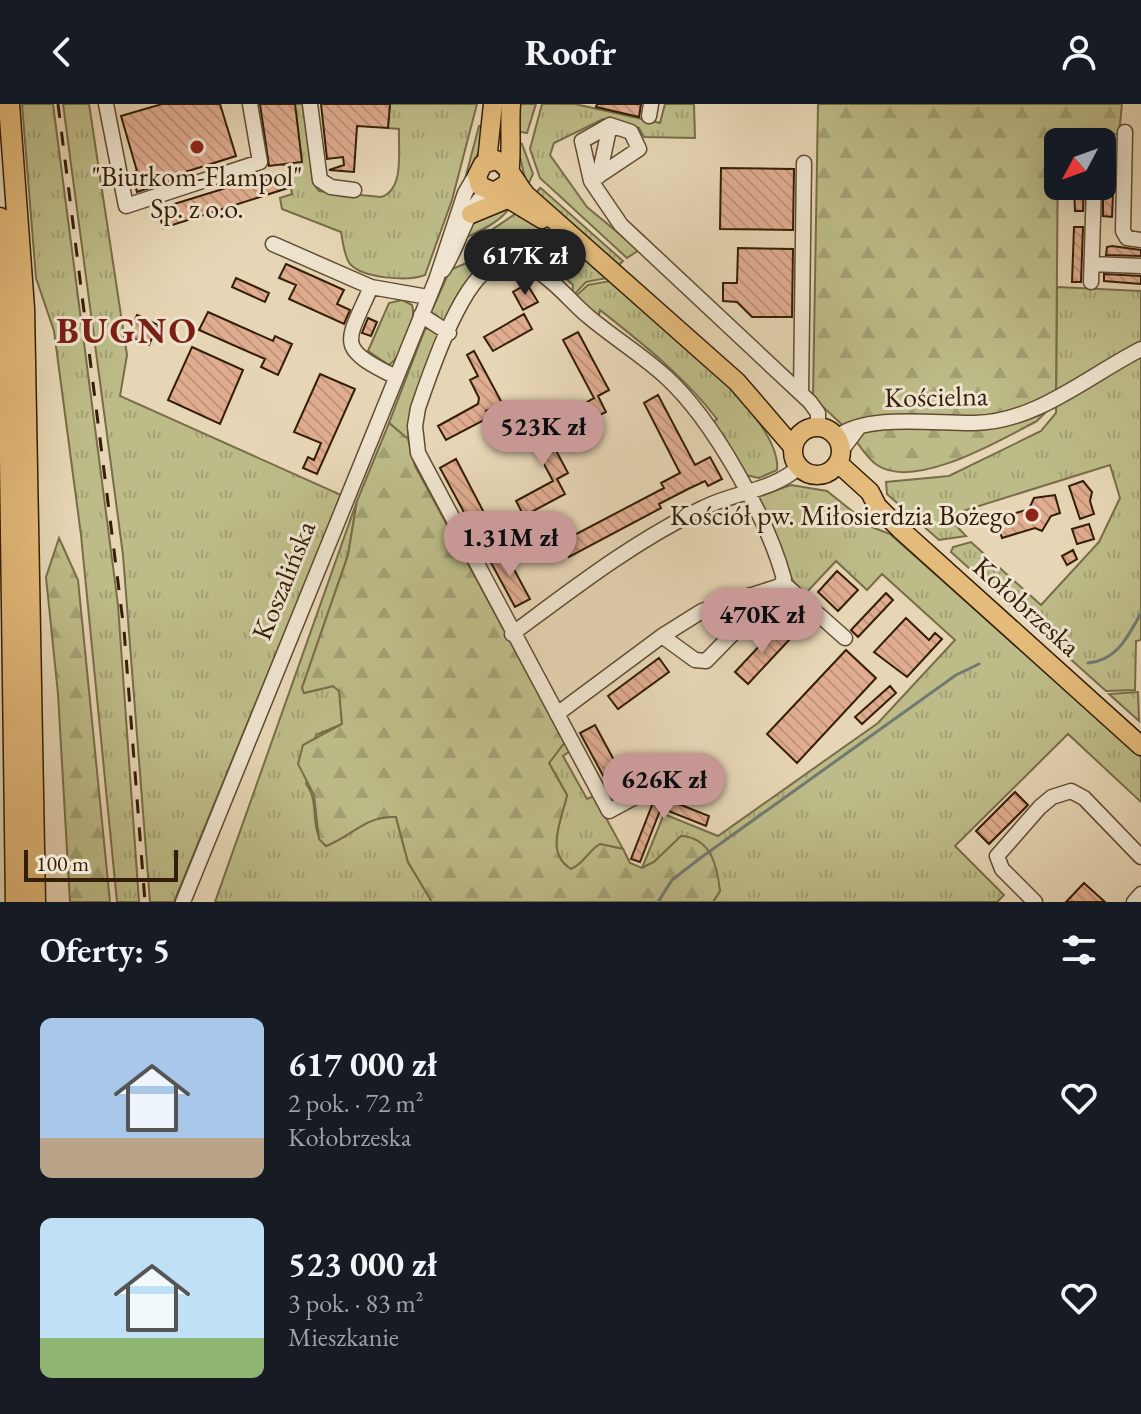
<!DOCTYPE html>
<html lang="pl">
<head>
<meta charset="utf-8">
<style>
  body { margin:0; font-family:"EB Garamond",serif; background:#20242c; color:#f1f3f6; height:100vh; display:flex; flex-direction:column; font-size:30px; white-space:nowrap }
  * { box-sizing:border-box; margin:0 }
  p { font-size:26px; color:#9ea1a6 }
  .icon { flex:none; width:44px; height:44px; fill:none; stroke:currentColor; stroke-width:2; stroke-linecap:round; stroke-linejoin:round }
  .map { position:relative; height:798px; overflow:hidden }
  .side { display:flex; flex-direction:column; background:#171b24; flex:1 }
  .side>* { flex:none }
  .needle { width:52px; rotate:229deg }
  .controls { position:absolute; left:1044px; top:24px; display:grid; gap:16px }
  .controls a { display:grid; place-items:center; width:72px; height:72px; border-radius:12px; background:#171b24; box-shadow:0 8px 32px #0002; font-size:40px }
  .scale { position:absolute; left:24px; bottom:20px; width:154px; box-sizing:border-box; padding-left:8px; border:4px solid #341e07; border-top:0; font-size:22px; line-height:28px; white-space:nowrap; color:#341e07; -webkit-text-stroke:6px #efe4cf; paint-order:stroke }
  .price { position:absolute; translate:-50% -68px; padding:0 18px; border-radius:28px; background:#c59692; color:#111; font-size:26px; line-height:52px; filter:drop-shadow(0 2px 4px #0008) }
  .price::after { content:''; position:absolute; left:50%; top:48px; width:24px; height:18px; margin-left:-12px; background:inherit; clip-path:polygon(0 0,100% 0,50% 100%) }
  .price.current { background:#222; color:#fff }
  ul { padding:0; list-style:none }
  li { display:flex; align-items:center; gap:24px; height:200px; padding:0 40px }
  li span { display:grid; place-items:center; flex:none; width:224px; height:160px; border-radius:12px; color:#555 }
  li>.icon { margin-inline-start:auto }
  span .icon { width:96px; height:96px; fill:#fffc; stroke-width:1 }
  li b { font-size:34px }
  h2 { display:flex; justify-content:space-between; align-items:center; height:96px; padding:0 40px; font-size:34px }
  header { display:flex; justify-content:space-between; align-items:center; height:104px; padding:0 40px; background:#171b24; font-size:36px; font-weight:700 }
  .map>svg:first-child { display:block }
  .grass { fill:url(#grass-tufts); stroke:#786d48; stroke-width:2 }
  .forest { fill:url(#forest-firs); stroke:#786d48; stroke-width:2 }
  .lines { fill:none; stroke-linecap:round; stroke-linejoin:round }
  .stream { stroke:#717a71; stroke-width:3 }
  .building { fill:url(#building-back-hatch); stroke:#341e07; stroke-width:2 }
  .minor-casing { stroke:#614c32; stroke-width:17 }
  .major-casing { stroke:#341e07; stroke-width:21 }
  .highway-casing { stroke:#341e07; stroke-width:23 }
  .minor { stroke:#efe4cf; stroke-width:14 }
  .major { stroke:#e4bb7a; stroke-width:18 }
  .highway { stroke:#e4bb7a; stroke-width:20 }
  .rail { stroke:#341e07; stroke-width:3; stroke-dasharray:14 14; stroke-linecap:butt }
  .poi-dot { fill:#8f2418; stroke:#efe4cf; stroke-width:3 }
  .labels { text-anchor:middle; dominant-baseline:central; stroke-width:6; stroke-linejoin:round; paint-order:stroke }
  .poi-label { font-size:28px; fill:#341e07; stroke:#efe4cf }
  .street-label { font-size:28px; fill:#341e07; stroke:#efe4cf }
  .district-label { font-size:36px; font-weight:bold; letter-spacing:2px; fill:#7a1f14; stroke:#efe4cf }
</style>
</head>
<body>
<header><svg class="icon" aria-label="back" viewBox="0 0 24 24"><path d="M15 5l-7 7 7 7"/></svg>Roofr<svg class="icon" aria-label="person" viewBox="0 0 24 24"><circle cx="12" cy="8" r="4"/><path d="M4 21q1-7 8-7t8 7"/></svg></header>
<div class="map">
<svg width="1141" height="798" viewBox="0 0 1141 798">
  <defs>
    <pattern id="grass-tufts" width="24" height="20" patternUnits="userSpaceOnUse" patternTransform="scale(2)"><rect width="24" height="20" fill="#bdbc88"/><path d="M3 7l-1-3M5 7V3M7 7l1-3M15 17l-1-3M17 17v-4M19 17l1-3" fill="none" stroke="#a3a174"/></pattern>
    <pattern id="forest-firs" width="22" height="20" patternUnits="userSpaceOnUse" patternTransform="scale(2)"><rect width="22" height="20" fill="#bdbc88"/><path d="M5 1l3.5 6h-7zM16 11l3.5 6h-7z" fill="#a3a174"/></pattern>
    <pattern id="building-back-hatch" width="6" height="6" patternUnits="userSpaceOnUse" patternTransform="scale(2)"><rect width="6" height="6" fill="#e0ad90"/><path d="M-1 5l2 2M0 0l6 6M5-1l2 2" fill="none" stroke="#c1947b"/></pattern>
  </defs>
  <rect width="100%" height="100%" fill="#e7d6b5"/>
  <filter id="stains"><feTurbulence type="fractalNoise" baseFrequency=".0025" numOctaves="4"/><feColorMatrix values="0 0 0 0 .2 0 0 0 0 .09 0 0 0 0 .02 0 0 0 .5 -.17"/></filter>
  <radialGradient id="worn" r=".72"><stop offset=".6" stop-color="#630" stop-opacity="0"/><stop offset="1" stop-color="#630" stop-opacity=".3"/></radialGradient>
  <path class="grass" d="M22,0H53L118,501L139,798H117L81,431L54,227L36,174Z
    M63,0H89L127,251L120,292L341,391L174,798H150L123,451Z
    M257,0H305L313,79L319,87L381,93C405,86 398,45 399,25L388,24L390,0H477L452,96L425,171C407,178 363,174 350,160C344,152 343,138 341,128L282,105L280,94L292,90L287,62L265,56Z
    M517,0H536L527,29L516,27Z
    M542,0H575L660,19L665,0H694L695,34L644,33L639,24L603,15L554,39L550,51L587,103L639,146L627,154L540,74L530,45Z
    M479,22H485C482,48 468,69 460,94Z
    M516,36L522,40L533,70L527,83Z
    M540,84L542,85L623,157L617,163L535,90Z
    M511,101C504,116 482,126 467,133C471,111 492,105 511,101Z
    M518,108L580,149L607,174L586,178L572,193L573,181L553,163L550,172L540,164H485L479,150L493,125Z
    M471,157L481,166L445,219L431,208L450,166Z
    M610,177C651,211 783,313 777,366L759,374L746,371L711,320L717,315C684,272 643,240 600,206L598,216L576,192L588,181Z
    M1057,183L1141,187V536L1136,537L1135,586L1106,587L951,448L953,443L971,438L1041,501L1099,438L1120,394L1110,361L947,412L966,432L939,436L887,390L886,378L949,372L1041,327L1056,309Z
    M402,196L412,201C417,217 402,252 389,261L368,247L389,199Z
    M432,224L439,228L409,319L408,335L389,319L425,225Z
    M791,381L827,387L872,423L890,430L1141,653V698L1068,630L955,742L1004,791L997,798H713L720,787C713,762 711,734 681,732L654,758L642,764L664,710L718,732L878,619L955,536L882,470L867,486L836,457L806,489C782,475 766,419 754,394Z
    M357,397L348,451L302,584L304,589L333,582L340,587L342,620L316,631L306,680C321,699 308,726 326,742C351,733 365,711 396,713L408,758L432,798H215Z
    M1138,588L1139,617L1109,590Z
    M565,638L570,647L563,652L587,695L594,692L623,745L600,740C588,747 584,760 571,765C544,749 562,715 567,691L549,659Z"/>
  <path class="forest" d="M818,0H1122L1119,30L1061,34L1058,38L1056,287L1049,305L1037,317C1002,335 915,387 877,361C866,354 858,338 849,328C838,316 825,305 813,294Z
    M389,319L408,335L415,362L565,638L549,659L567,691C562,715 544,749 571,765C584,760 588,747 600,740L623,745L630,759L642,764L654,758L681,732C711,734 717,761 720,787L713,798H432L408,758L396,713C366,711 351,733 326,742L319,735L314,691L298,660L303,641L342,620L339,587L333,582L304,589L302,584L348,451L357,397Z
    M59,434L78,476L110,798H70L58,590L46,473Z"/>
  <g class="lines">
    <path class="stream" d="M1088,559C1118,556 1128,532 1141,509
      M658,798L672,776L699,755L956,571L979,560"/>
  </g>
  <path class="building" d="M162,0H220L236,52L182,69L183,73L137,88L131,69L137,67L121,12Z
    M260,0H295L302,58L269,62Z
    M321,0H390L388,24L357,22L354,68L329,66L344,61L343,53L327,55Z
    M597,0H641L639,13L596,3Z
    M1103,46H1115L1112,113L1103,112Z
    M721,64L794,65L793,126L720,125Z
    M265,72L268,82L286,77L288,84L163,124L158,105Z
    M1074,82H1084L1083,107H1075Z
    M1074,123H1083L1081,178H1072Z
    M1112,142L1141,146V152L1106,151L1107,143Z
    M738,144L793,145L792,213H752L737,198L723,197V179H737Z
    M286,160L344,186L337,200L350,206L344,220L289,195L296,181L279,174Z
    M1104,170L1141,172V180L1104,177Z
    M236,174L269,189L265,198L232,183Z
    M527,180L538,198L523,206L513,188Z
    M208,208L273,237L275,232L292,240L278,271L261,263L265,255L199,226Z
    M524,210L532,225L493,247L484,233Z
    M137,211L158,221L149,241L128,232Z
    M368,214L377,218L371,232L362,229Z
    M578,228L609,286L598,292L606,308L584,319L576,304L594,294L563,236Z
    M192,243L243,266L220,320L168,296Z
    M474,247L502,299L486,307L490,313L446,336L438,322L478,300L479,294L470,276L478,272L467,251Z
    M320,270L355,285L317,370L303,364L308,353L314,356L321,339L294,328Z
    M658,291L695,361L710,353L722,375L708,382L705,377L688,385L659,400L661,404L569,453L561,438L664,384L661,379L680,369L644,299Z
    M536,309L568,369L557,375L565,390L524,412L516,397L553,377L521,317Z
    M456,355L494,428L479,436L440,364Z
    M1083,377L1092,388L1090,397L1094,410L1080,415L1069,382Z
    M1055,391L1060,409L1051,412L1042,427L1035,424L1002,434L996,415L1029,405L1034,394Z
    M1089,420L1094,435L1077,440L1072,425Z
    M1073,446L1077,455L1067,461L1062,452Z
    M504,447L530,495L515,503L489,455Z
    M837,467L858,486L838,507L818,488Z
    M886,489L893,496L858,533L851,526Z
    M777,498L792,514L781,526L765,511Z
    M906,514L929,536L935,529L942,535L907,573L874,548Z
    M777,523L790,535L748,580L735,568Z
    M846,546L876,574L797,659L767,630Z
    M659,554L669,568L618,605L608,592Z
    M890,582L896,589L862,620L855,613Z
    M595,621L627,680L612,688L580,629Z
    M1015,688L1028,701L989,740L976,727Z
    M656,691L709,712L706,722L661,704L640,758L631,755Z
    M1084,779L1105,798H1066Z"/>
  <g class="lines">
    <g class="minor-casing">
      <path id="minor" d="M106,0L126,102L260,58L250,0
        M310,0L320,76L331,83L354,86
        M649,12L651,0
        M1125,28L1123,127L1127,134L1141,136
        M1095,38L1096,33
        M599,72L610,21
        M591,77L582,37L610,21L631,28L639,45L591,77L621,121L810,298L818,309V323
        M273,140L371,183
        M1092,160L1141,162
        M443,166C460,141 465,105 488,87
        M1091,178L1094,82
        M421,211L449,229
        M396,273C335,243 346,240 371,183L428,193
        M801,289L804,59
        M837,333C867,309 936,320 975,319C1036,318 1088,272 1141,245
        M841,347L859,323
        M783,479L845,534
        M512,530C574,484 633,438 703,404C734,388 773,387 799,363
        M662,532L695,556L706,557L751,511V491
        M557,610L662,532L702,507L780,482L784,475C767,413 713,316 666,273C642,251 614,234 589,213C562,191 535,147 494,162C461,175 430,270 418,304L415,322L418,349L609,707L635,693
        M183,798L436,176L465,89L478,67
        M1035,798L1002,765L997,752L1040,703L1052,693L1071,687L1084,694L1141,753
        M1134,798L1141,790"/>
    </g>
    <g class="major-casing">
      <path id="major" d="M511,0C509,25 513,54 508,79L494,88L480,82L477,72L483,60L496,56C510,62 516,80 526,91L737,278L793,343
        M487,57L493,0
        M497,88L542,115
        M471,110L507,95
        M793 347a24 24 0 1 1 48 0a24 24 0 1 1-48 0Z
        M838,359L870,388L877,402L900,425L1141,642"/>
    </g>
    <g class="highway-casing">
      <path id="highway" d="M9,0L24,204L35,798
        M0,114L9,280L16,798"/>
    </g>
    <use href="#minor" class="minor"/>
    <use href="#major" class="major"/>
    <use href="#highway" class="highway"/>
    <path class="rail" d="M58,0L124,526L145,798"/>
  </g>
  <g class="poi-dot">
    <circle cx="197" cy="43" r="8"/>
    <circle cx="1032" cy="411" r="8"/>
  </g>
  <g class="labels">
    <g class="poi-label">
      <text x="197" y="72">"Biurkom-Flampol"<tspan x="197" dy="32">Sp. z o.o.</tspan></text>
      <text x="1016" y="411" text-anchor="end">Kościół pw. Miłosierdzia Bożego</text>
    </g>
    <g class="street-label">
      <text transform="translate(936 292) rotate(-1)">Kościelna</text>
      <text transform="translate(283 476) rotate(-68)">Koszalińska</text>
      <text transform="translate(1027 502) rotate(42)">Kołobrzeska</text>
    </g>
    <g class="district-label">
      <text x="127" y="226">BUGNO</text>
    </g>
  </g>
  <rect width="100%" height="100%" filter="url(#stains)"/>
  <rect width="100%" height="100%" fill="url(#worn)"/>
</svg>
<div class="controls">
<a><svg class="needle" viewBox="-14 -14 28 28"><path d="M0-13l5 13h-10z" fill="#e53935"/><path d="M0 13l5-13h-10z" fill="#9ea1a6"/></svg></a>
</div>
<div class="scale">100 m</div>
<b class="price current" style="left:525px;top:193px">617K zł</b>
<b class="price" style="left:543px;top:364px">523K zł</b>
<b class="price" style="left:510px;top:475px">1.31M zł</b>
<b class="price" style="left:762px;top:552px">470K zł</b>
<b class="price" style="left:664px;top:717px">626K zł</b>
</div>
<section class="side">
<h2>Oferty: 5<svg class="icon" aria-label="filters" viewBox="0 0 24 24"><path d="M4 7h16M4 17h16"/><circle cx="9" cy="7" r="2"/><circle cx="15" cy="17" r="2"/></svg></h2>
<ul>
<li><span style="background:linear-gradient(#a9c7e8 75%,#b9a48a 0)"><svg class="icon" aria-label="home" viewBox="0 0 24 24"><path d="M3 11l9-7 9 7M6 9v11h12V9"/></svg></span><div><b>617 000 zł</b><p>2 pok. · 72 m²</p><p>Kołobrzeska</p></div><svg class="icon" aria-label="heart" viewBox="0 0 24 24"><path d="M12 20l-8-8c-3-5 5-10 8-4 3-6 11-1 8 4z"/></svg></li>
<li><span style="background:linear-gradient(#bfe0f5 75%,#8fb573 0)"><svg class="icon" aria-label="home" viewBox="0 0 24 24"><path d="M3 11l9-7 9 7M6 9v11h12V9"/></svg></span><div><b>523 000 zł</b><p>3 pok. · 83 m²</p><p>Mieszkanie</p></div><svg class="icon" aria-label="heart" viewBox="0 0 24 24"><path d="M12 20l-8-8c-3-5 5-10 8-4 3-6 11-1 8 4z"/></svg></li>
</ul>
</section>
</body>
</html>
